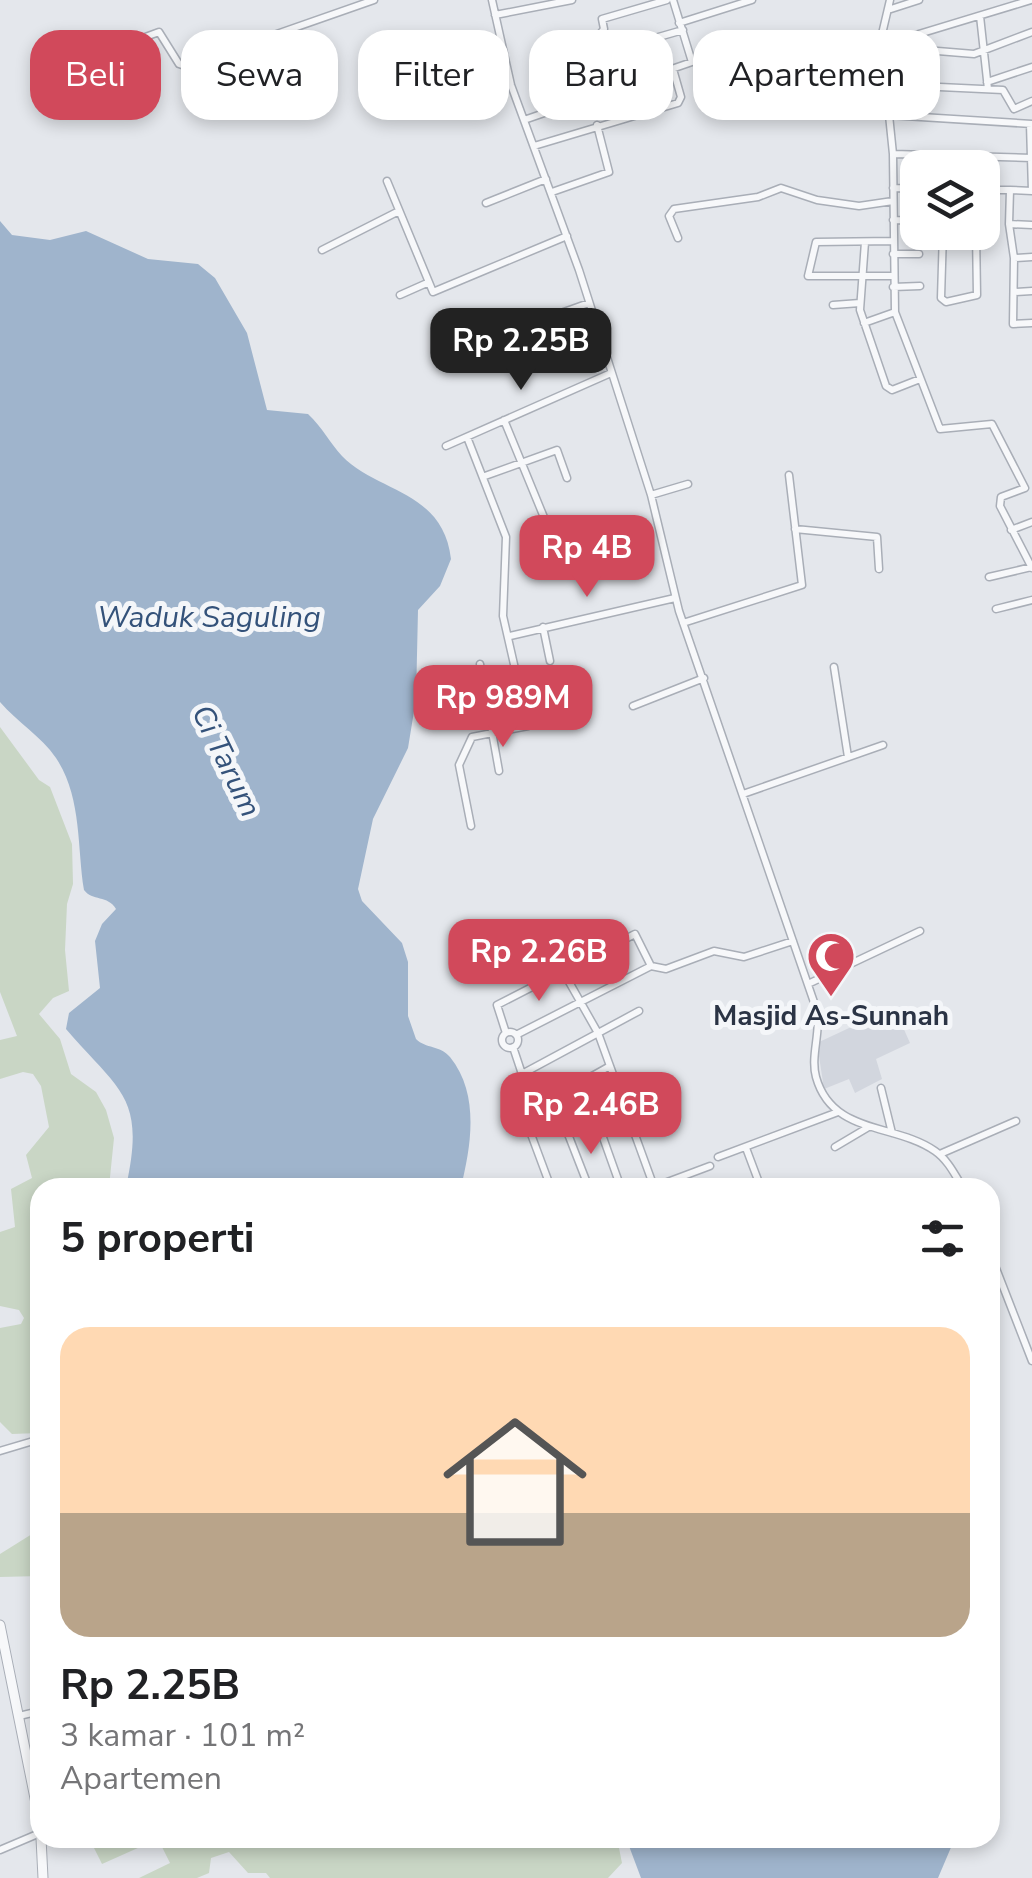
<!DOCTYPE html>
<html lang="id">
<head>
<meta charset="utf-8">
<style>
  body { margin:0; font-family:"Nunito Sans",sans-serif; background:#f2f2f2; color:#202124; height:100vh; display:flex; flex-direction:column; font-size:38px; white-space:nowrap }
  * { box-sizing:border-box; margin:0 }
  p { font-size:32px; color:#757577 }
  .icon { flex:none; width:55px; height:55px; fill:none; stroke:currentColor; stroke-width:2; stroke-linecap:round; stroke-linejoin:round }
  .map { position:relative; flex:1; overflow:hidden }
  .side { position:absolute; left:30px; top:1178px; width:970px; height:670px; display:flex; flex-direction:column; background:#fff; border-radius:30px; box-shadow:0 5px 15px #0003 }
  .side>* { flex:none }
  .hud { position:absolute; left:30px; top:30px; width:972px; height:90px; display:flex; gap:20px }
  .controls { position:absolute; left:900px; top:150px; display:grid; gap:20px }
  .controls a { display:grid; place-items:center; width:100px; height:100px; border-radius:20px; background:#fff; box-shadow:0 5px 15px #0003; font-size:50px }
  .price { position:absolute; translate:-50% -85px; padding:0 22px; border-radius:20px; background:#d1495b; color:#fff; font-size:32px; line-height:65px; filter:drop-shadow(0 2px 5px #0008) }
  .price::after { content:''; position:absolute; left:50%; top:60px; width:30px; height:22px; margin-left:-15px; background:inherit; clip-path:polygon(0 0,100% 0,50% 100%) }
  .price.current { background:#222; color:#fff }
  ul { padding:0; list-style:none }
  li { display:grid; align-content:center; gap:20px; height:530px; padding:0 30px }
  li+li { border-top:2px solid #e0e0e0 }
  li span { display:grid; place-items:center; height:310px; border-radius:30px; color:#555 }
  li>.icon { margin-inline-start:auto }
  span .icon { width:180px; height:180px; fill:#fffc; stroke-width:1 }
  li b { font-size:42px }
  h2 { display:flex; justify-content:space-between; align-items:center; height:120px; padding:0 30px; font-size:42px }
  .chip { padding:0 35px; border-radius:30px; background:#fff; box-shadow:0 5px 15px #0003; font-size:35px; line-height:90px }
  .chip.current { background:#d1495b; color:#fff }
  .map>svg:first-child { display:block }
  .built { fill:#d2d6de }
  .green { fill:#c9d6c5 }
  .water { fill:#9fb4cc }
  .lines { fill:none; stroke-linecap:round; stroke-linejoin:round }
  .minor-casing { stroke:#a9aeb7; stroke-width:9 }
  .tertiary-casing { stroke:#a9aeb7; stroke-width:11 }
  .minor { stroke:#f7f8fa; stroke-width:6 }
  .tertiary { stroke:#f7f8fa; stroke-width:9 }
  .labels { text-anchor:middle; dominant-baseline:central; stroke-width:10; stroke-linejoin:round; paint-order:stroke }
  .poi-label { font-size:28px; font-weight:bold; fill:#2b3445; stroke:#f4f6f9 }
  .water-label { font-size:30px; font-style:italic; fill:#34527a; stroke:#f4f6f9 }
</style>
</head>
<body>
<div class="map">
<svg width="1032" height="1878" viewBox="0 0 1032 1878">
  <rect width="100%" height="100%" fill="#e4e7ec"/>
  <path class="built" d="M894,1007L910,1043L876,1059L882,1079L855,1093L849,1079L824,1089L817,1043Z"/>
  <path class="green" d="M0,727L39,780L50,787L72,844L73,884L67,904L65,950L69,991L53,998L39,1014L60,1039L71,1074L96,1092L106,1110L114,1138L109,1187L40,1188V1437L39,1433L12,1434L0,1422V1328L21,1324L24,1318L19,1310L0,1306V1232L15,1227L11,1189L32,1178L26,1155L49,1127L41,1086L33,1074L23,1072L0,1079V1040L17,1036L0,992Z
    M40,1529V1576L0,1577V1554Z
    M104,1839L617,1838L622,1863L608,1878H270L266,1873H248L229,1852L211,1858L209,1873L197,1878H139L170,1863L158,1839L102,1864L91,1842Z"/>
  <path class="water" d="M0,221L12,235L50,240L86,231L148,259L198,264L215,278L247,333L267,410L308,414C322,427 330,443 342,456C378,493 443,490 451,559L440,586L418,610L416,699L408,748L373,819L358,889L362,901L402,943L408,962V1016L416,1039C426,1049 440,1045 450,1057C480,1094 471,1146 461,1187H126C146,1096 120,1092 66,1029L69,1013L100,988L95,941L102,924L116,909C108,895 92,901 84,890C77,847 82,797 56,758C41,736 17,722 0,702Z
    M626,1838H955L938,1878H641Z"/>
  <g class="lines">
    <g class="minor-casing">
      <path id="minor" d="M492,0L511,85L579,270L651,495L679,611L816,1008C822,1031 810,1055 816,1077C832,1135 895,1123 935,1151C948,1160 955,1175 963,1188
        M890,0L874,68L889,115L893,154L895,312L940,429L992,424L1025,488L1001,497L1000,506L1032,568
        M891,9L919,0
        M495,15L572,0
        M980,16L988,89
        M679,23L752,0
        M876,47L1031,0
        M889,47L974,54L1032,32
        M110,50L159,32L179,64L185,66L374,0
        M599,54L683,30
        M987,82L1032,67
        M450,84L472,75L485,89L511,85
        M876,84L1003,90L1014,109L1032,101
        M610,90L595,40L604,29L602,19L667,0
        M889,115L1032,124
        M524,120L692,62L673,0
        M534,146L678,103L681,97L673,69
        M893,154L1032,158
        M387,181L433,292L567,236
        M893,188L918,189
        M982,190H1010L1009,224L1032,225
        M1010,190L1032,191L1030,124
        M552,192L609,172L597,125
        M486,203L546,179
        M893,220L918,221
        M1009,224L1014,258L1013,324L1032,323
        M943,232L941,298L946,302L977,295L976,232
        M678,238L669,216L674,209L758,197L781,188L817,200L859,206L893,201
        M865,242L860,310L886,386L892,390L920,379
        M322,250L399,211
        M893,254H919
        M1014,258L1032,257
        M894,276H808L816,242L894,241
        M893,287L920,286
        M1015,292L1032,291
        M400,295L427,283
        M833,305L860,303
        M864,323L895,312
        M565,329L561,313L589,303
        M504,420L550,532
        M467,437L506,537L503,616L528,726L472,737L459,765L471,826
        M446,446L611,373
        M485,476L557,450L567,478
        M651,495L688,484
        M795,529L877,537L879,569
        M1011,530L1032,522
        M989,577L1032,567
        M996,609L1032,600
        M683,623L802,585L789,475
        M543,627L550,661
        M510,636L675,598
        M480,664L499,771
        M834,667L848,757
        M633,706L704,678
        M743,794L883,745
        M551,950L598,1033L654,1187
        M808,984L920,931
        M502 1040a8 8 0 1 1 16 0a8 8 0 1 1-16 0Z
        M506,1033L497,1005L635,934L651,966
        M516,1035L651,966L666,969L714,951L744,957L793,941
        M513,1047L522,1074L525,1118L551,1188
        M522,1074L639,1011
        M881,1088L892,1133
        M554,1098L589,1188
        M526,1113L610,1066
        M595,1115L621,1188
        M567,1130L623,1100
        M835,1147L867,1128
        M746,1148L761,1188
        M940,1154L1016,1121
        M718,1157L838,1112
        M654,1187L710,1166
        M572,1188L587,1182
        M945,1188L959,1181
        M990,1253L1032,1361
        M0,1451L40,1439
        M19,1716L40,1711
        M0,1850L40,1833"/>
    </g>
    <g class="tertiary-casing">
      <path id="tertiary" d="M0,1625L40,1823
        M41,1838L43,1878"/>
    </g>
    <use href="#minor" class="minor"/>
    <use href="#tertiary" class="tertiary"/>
  </g>
  <defs>
    <g id="mosque-pin" transform="scale(2.5)"><path d="M0 17L-7.5 6A9.5 9.5 0 1 1 7.5 6Z" fill="#d1495b" stroke="#f4f6f9"/><path d="M3.5-4.9A6 6 0 1 0 3.5 4.9A5 5 0 1 1 3.5-4.9Z" fill="#fff"/></g>
  </defs>
  <g fill-rule="evenodd">
    <use href="#mosque-pin" x="831" y="956"/>
  </g>
  <g class="labels">
    <g class="poi-label">
      <text x="831" y="1016">Masjid As-Sunnah</text>
    </g>
    <g class="water-label">
      <text x="209" y="617">Waduk Saguling</text>
      <text transform="translate(226 761) rotate(64)">Ci Tarum</text>
    </g>
  </g>
</svg>
<div class="controls">
<a><svg class="icon" aria-label="layers" viewBox="0 0 24 24"><path d="M12 4l9 5-9 5-9-5zM3 14l9 5 9-5"/></svg></a>
</div>
<b class="price current" style="left:521px;top:393px">Rp 2.25B</b>
<b class="price" style="left:587px;top:600px">Rp 4B</b>
<b class="price" style="left:503px;top:750px">Rp 989M</b>
<b class="price" style="left:539px;top:1004px">Rp 2.26B</b>
<b class="price" style="left:591px;top:1157px">Rp 2.46B</b>
<div class="hud">
<a class="chip current">Beli</a>
<a class="chip">Sewa</a>
<a class="chip">Filter</a>
<a class="chip">Baru</a>
<a class="chip">Apartemen</a>
</div>
<section class="side">
<h2>5 properti<svg class="icon" aria-label="filters" viewBox="0 0 24 24"><path d="M4 7h16M4 17h16"/><circle cx="9" cy="7" r="2"/><circle cx="15" cy="17" r="2"/></svg></h2>
<ul>
<li><span style="background:linear-gradient(#ffd9b3 60%,#b9a48a 0)"><svg class="icon" aria-label="home" viewBox="0 0 24 24"><path d="M3 11l9-7 9 7M6 9v11h12V9"/></svg></span><div><b>Rp 2.25B</b><p>3 kamar · 101 m²</p><p>Apartemen</p></div></li>
</ul>
</section>
</div>
</body>
</html>
